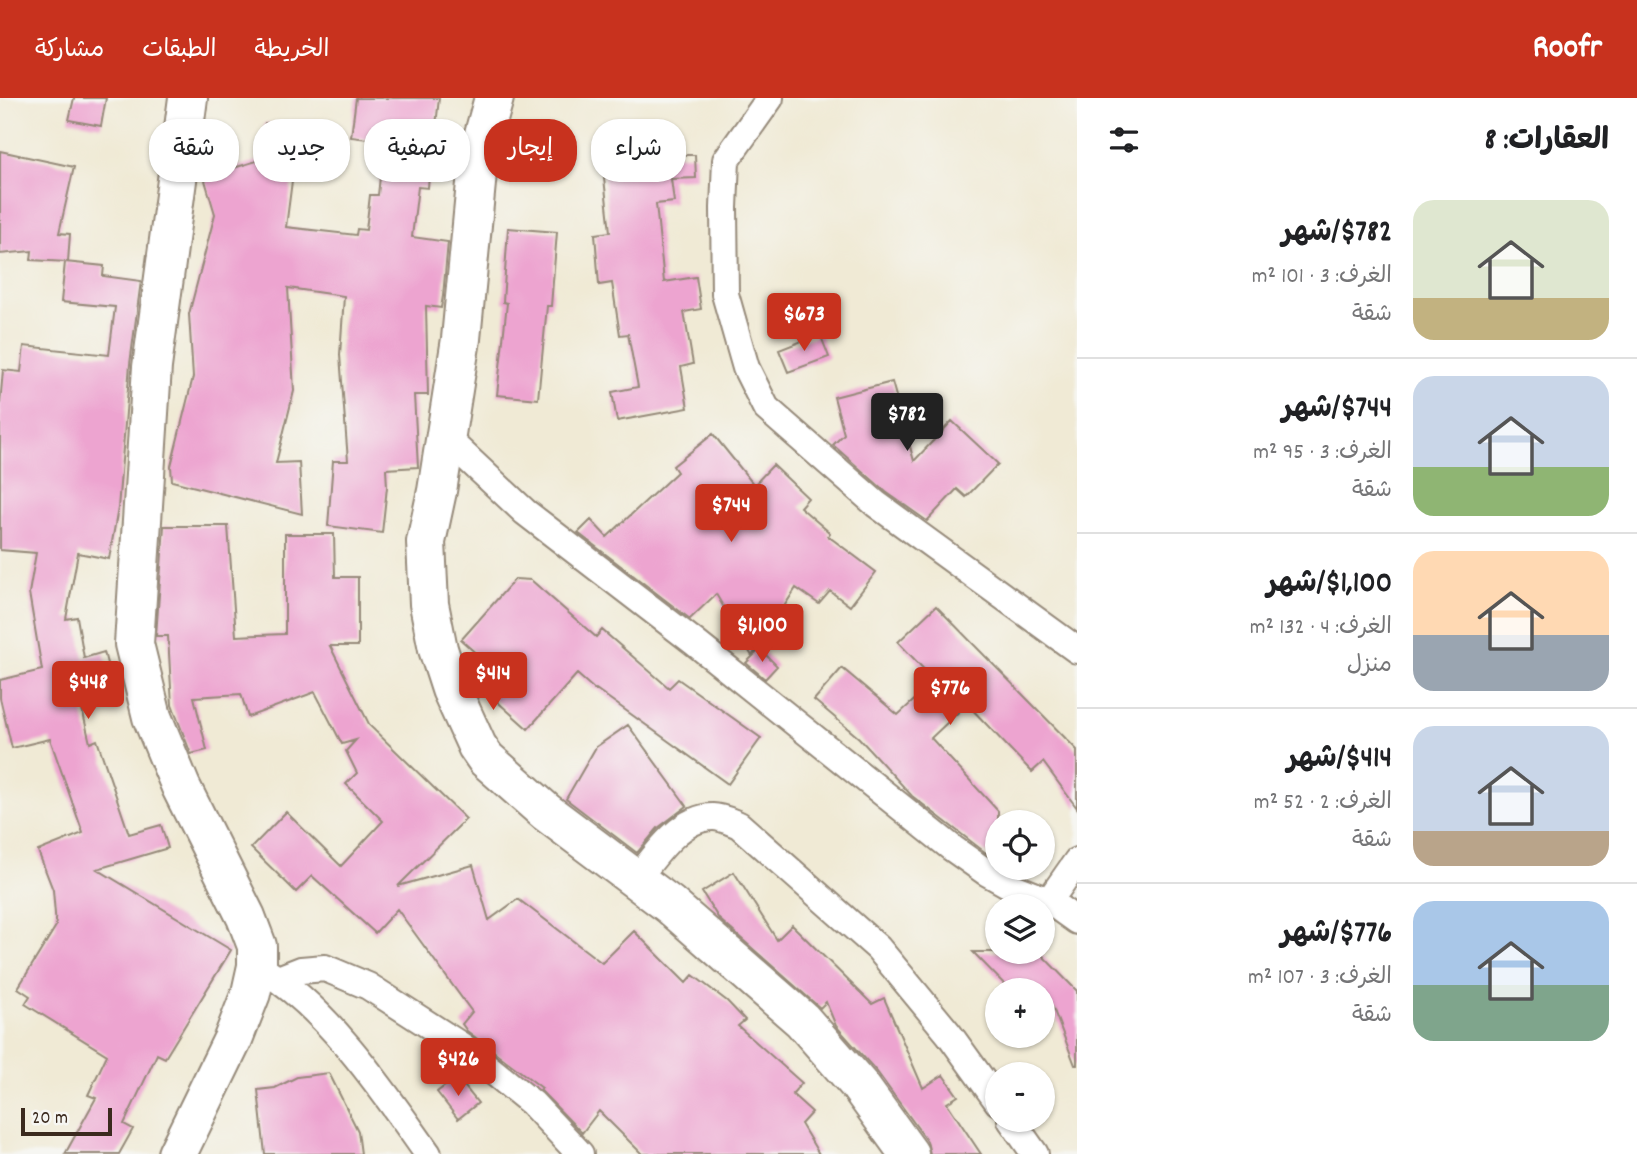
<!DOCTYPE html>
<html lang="ar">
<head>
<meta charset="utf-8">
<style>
  body { margin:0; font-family:Dekko,"Playpen Sans Arabic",sans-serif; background:#f6f6f6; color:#202124; direction:rtl; height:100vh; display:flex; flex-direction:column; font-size:26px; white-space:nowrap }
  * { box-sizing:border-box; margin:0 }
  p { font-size:23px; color:#757577 }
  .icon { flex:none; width:38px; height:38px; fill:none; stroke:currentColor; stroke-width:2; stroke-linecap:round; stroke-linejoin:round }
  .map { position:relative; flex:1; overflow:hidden; direction:ltr }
  .details { display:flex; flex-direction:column; background:#fff; width:560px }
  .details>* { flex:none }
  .top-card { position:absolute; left:21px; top:21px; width:665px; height:63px; direction:rtl; display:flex; gap:14px }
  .tools { position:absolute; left:985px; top:712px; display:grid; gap:14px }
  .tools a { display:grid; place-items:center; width:70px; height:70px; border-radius:50%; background:#fff; box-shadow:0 2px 5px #0004; font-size:35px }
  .scale { position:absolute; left:21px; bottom:18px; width:91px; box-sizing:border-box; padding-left:7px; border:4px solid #3b2a1e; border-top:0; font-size:19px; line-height:24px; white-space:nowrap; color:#3b2a1e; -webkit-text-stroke:5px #f6f6f2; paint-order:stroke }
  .price { position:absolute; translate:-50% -60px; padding:0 16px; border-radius:7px; background:#c8321e; color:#fff; font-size:23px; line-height:46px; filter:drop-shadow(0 2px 4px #0008) }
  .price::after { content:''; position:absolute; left:50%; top:42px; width:21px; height:16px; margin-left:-10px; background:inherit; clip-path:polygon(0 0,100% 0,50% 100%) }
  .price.selected { background:#222; color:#fff }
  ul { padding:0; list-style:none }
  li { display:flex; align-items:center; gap:21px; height:175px; padding:0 28px }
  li+li { border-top:2px solid #e0e0e0 }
  li span { display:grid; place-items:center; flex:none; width:196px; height:140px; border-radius:21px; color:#555 }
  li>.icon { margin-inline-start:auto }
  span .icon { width:84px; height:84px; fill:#fffc; stroke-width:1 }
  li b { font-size:30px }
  h2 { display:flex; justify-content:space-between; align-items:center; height:84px; padding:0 28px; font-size:30px }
  .chip { padding:0 24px; border-radius:28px; background:#fff; box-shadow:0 2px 5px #0004; font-size:24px; line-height:63px }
  .chip.selected { background:#c8321e; color:#fff }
  header { display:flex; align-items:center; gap:42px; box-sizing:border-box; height:98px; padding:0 35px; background:#c8321e; color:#fff }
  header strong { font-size:33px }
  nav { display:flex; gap:38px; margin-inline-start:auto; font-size:24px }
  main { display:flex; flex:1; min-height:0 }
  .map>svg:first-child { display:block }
  .building { fill:#eda4d0 }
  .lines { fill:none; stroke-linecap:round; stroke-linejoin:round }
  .street-casing { stroke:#968a7a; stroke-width:30 }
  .secondary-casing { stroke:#968a7a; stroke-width:42 }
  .street { stroke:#fff; stroke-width:26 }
  .secondary { stroke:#fff; stroke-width:38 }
</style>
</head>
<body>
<header>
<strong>Roofr</strong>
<nav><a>الخريطة</a><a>الطبقات</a><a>مشاركة</a></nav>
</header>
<main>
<section class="details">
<h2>العقارات: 8<svg class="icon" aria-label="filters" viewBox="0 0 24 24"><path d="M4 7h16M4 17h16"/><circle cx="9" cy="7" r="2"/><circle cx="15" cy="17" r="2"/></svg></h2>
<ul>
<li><span style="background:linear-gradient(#dfe7d0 70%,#c2b280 0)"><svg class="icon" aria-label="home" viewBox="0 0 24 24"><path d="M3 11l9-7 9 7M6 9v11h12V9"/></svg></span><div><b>$782/شهر</b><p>الغرف: 3 · 101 m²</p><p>شقة</p></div></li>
<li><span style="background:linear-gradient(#c9d6e8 65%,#8fb573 0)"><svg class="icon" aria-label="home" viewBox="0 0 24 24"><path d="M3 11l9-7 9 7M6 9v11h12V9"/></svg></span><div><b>$744/شهر</b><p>الغرف: 3 · 95 m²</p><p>شقة</p></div></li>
<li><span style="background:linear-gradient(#ffd9b3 60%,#9aa5b1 0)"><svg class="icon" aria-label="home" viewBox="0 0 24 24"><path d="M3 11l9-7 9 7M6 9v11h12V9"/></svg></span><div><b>$1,100/شهر</b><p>الغرف: 4 · 132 m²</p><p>منزل</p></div></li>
<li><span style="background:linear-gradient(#c9d6e8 75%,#b9a48a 0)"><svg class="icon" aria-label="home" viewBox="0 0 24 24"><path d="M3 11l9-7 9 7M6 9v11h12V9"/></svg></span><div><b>$414/شهر</b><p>الغرف: 2 · 52 m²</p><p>شقة</p></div></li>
<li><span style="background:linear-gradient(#a9c7e8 60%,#7fa58c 0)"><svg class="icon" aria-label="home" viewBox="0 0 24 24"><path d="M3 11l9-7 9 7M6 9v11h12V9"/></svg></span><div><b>$776/شهر</b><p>الغرف: 3 · 107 m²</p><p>شقة</p></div></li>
</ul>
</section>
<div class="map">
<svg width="1077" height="1056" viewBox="0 0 1077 1056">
  <rect width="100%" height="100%" fill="#f6f6f2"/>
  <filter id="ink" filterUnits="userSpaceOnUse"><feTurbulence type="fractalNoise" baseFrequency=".0143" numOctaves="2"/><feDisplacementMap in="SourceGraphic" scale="14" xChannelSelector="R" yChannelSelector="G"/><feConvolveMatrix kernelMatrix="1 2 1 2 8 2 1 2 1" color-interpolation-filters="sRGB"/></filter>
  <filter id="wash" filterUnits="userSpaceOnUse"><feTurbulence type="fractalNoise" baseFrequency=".00686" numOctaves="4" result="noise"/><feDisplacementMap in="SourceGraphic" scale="28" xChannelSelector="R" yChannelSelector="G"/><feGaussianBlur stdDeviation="1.57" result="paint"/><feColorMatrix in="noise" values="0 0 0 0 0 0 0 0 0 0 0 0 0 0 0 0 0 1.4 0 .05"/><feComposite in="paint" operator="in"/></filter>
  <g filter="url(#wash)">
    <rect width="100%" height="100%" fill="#f0ead5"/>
    <g id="blocks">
      <path class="building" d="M74,0H106L101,28L69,22Z
        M356,0H439L435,37L459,34L460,40L456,61L430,65L428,90L418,89L412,139L448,144L443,198L441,210L426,208L428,297H414L418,369L386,371L387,389L382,435L328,428L333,363H348L340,257L344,198L288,190L294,293L276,365L299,364L302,416L172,383L171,368L193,279L189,216L215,116L204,79L260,62L265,25L299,29L286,129L356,137L357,131L366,132L370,97H378L384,43L351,39Z
        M668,49L669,57H695L696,80L671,81L674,104L656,106L664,184L696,179L701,211L684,214L693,266L681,269L688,310L617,323L612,294L638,289L628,236L620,237L612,185L599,187L595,136L610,134L603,71L609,70L608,55Z
        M0,53L74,69L59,135L70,136L68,164L31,162L32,153L0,156Z
        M508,130L557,134L551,208H547L538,301L497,297L507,205L503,204Z
        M65,164L104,168L103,178L141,183L130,266L118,410L109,461L78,455L66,521L77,519L84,560L104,554L112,585L78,594L90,645L97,642L129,736L161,727L168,750L97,771L231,852L165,960L157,956L124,1026L133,1031L119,1056H65L96,1000L88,997L107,957L25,906L30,898L18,890L56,828L53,792L38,753L83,735L50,641L12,650L0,600V582L42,572L29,495L36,455L0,452V306L3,272L21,274L24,248L109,257L115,209L61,204Z
        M820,236L829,259L788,274L779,252Z
        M892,284L914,363L952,323L998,366L966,399L957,391L927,423L886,394L833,347L844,336L834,299Z
        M713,336L754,387L773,367L808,400L800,409L830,435L828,438L876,474L850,508L830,493L819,506L796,490L752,558L716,496L690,521L578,435L591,422L607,439L677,374L673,368Z
        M164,428H228L236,538L285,536V436H334L335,479H358V548H330L370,628L466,721L398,788L473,767L489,822L518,801L602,865L634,833L686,885L693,877L727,903L745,922L738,928L802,985L792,996L812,1014L801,1026L819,1056H642L599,1013L582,1035L540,992L542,990L467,933L462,926L472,914L397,811L375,835L312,778L296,794L251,750L286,714L341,768L383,723L346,686L357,675L346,653L356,642L342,646L315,594L248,619L241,596L194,599L207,652L191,656L172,607L168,538H156Z
        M515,481L531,482L596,539L602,532L669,590L678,581L761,640L728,686L596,591L595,592L577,576L528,631L483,591L498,575L461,542Z
        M936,508L1077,652V710L1043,664L1032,674L967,606L931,640L998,713V744L986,755L912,698L859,640L814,602L842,570L898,617L935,583L898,544Z
        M760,551L777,568L765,581L746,565Z
        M628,627L687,708L658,730L637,755L566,701L596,649Z
        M734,774L777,842L792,827L872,906L884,900L923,990L943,977L958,998L947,1005L981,1056H930L927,1043L877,974L836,928L826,904L820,910L719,821L702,794Z
        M973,854H1039L1077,893V967H1075L1053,910L1043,919V892H1010Z
        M329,975L358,1033L361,1056H265L258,992L275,990L297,979Z
        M457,979L478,1005L458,1021L437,994Z"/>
    </g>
  </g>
  <g filter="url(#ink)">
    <use href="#blocks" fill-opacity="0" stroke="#968a7a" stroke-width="2"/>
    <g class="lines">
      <g class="street-casing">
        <path id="street" d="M770,0L726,62L724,110L725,196L746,270L766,310L876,406L1077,552
          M446,340L525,414L694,544L952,750L986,774L1011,788L1049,803L1077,823
          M636,782C654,759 680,719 713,719C722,719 731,724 739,727L878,850L949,936L998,1004
          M1049,803L1077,763
          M265,873C329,912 385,995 428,1056
          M278,881L301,872L325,870L368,888L463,949L532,1005L580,1056
          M1011,1022L1035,1056"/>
      </g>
      <g class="secondary-casing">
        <path id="secondary" d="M494,0L479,54L461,241L437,393L426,444L429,506L438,551L451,591L477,648L486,661L546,714L670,807L802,922L859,987L909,1056
          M177,1056L233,941L251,895L257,868V848L246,819L181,689L152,619L134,546L152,269L188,0"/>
      </g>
      <use href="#street" class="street"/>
      <use href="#secondary" class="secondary"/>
    </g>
  </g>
</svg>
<div class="tools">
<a><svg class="icon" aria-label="locate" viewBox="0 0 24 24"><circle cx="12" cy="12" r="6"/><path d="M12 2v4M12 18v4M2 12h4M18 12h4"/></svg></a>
<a><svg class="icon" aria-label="layers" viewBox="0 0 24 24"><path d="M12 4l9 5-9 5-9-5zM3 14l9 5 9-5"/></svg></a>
<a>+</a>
<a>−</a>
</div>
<div class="scale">20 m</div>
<b class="price" style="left:804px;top:255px">$673</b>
<b class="price selected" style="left:907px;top:355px">$782</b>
<b class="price" style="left:731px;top:446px">$744</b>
<b class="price" style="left:762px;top:566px">$1,100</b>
<b class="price" style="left:493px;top:614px">$414</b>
<b class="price" style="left:88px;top:623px">$448</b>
<b class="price" style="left:950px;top:629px">$776</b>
<b class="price" style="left:458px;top:1000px">$426</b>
<div class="top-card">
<a class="chip">شراء</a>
<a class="chip selected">إيجار</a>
<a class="chip">تصفية</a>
<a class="chip">جديد</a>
<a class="chip">شقة</a>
</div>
</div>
</main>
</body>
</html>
